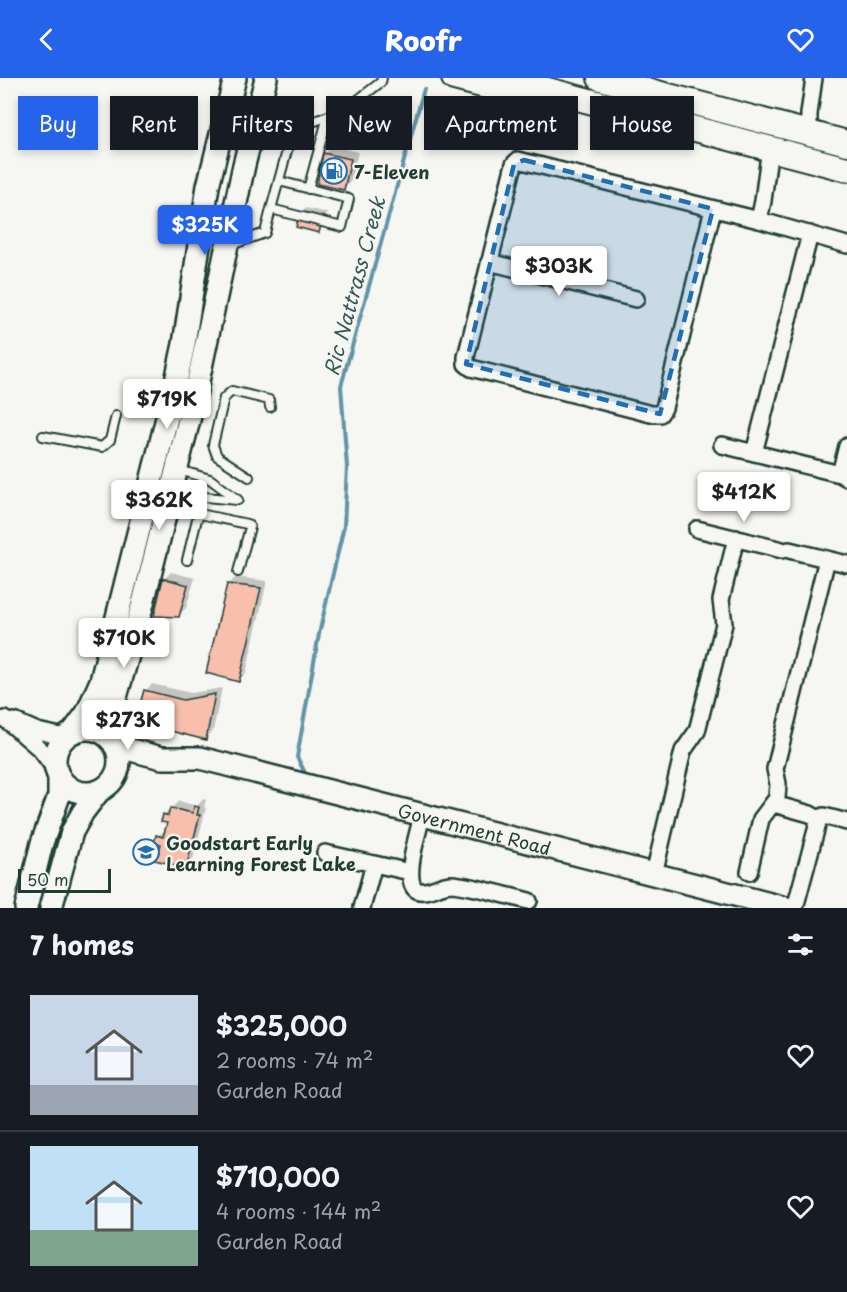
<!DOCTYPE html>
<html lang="en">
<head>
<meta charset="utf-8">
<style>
  body { margin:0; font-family:"Playpen Sans",sans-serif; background:#20242c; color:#f1f3f6; height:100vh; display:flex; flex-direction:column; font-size:22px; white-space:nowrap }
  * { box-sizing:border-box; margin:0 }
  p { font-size:20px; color:#9ea1a6 }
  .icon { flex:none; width:33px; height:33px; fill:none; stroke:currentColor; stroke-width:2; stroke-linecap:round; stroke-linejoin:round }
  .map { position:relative; height:830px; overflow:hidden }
  .sheet { display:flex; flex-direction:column; background:#171b24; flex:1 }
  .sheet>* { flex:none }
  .hud { position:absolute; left:18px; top:18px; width:812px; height:54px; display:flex; gap:12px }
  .scale { position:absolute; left:18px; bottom:15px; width:93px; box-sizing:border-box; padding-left:6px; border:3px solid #1f3d34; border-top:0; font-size:16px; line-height:21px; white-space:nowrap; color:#1f3d34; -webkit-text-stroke:4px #f6f6f2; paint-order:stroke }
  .price { position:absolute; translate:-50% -51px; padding:0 14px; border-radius:6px; background:#fff; color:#222; font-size:20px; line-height:39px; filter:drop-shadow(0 2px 3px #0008) }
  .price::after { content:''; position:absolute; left:50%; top:36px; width:18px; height:14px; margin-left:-9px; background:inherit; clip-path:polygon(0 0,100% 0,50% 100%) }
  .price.selected { background:#2563eb; color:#fff }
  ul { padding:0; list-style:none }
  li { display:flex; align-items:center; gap:18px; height:150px; padding:0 30px }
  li+li { border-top:2px solid #363941 }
  li span { display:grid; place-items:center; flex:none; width:168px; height:120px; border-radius:0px; color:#555 }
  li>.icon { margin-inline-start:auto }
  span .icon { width:72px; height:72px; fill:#fffc; stroke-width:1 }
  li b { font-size:26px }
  h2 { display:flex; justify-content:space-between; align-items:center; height:72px; padding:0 30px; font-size:26px }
  .chip { padding:0 21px; border-radius:0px; background:#171b24; box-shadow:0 3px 9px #0003; font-size:21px; line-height:54px }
  .chip.selected { background:#2563eb; color:#fff }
  header { display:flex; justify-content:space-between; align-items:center; height:78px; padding:0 30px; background:#2563eb; color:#fff; font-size:27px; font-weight:800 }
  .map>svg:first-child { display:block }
  .shadow { fill:#0003 }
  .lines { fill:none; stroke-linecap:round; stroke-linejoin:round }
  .stream { stroke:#6294a5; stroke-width:4 }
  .building { fill:#f7bfac; stroke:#1f3d34; stroke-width:1.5 }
  .lane-casing { stroke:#1f3d34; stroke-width:12 }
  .street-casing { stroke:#1f3d34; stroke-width:20 }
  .secondary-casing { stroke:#1f3d34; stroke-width:26 }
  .primary-casing { stroke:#1f3d34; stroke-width:28 }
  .lane { stroke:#f6f6f2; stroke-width:8 }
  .street { stroke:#f6f6f2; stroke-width:15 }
  .secondary { stroke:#f6f6f2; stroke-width:21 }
  .primary { stroke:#f6f6f2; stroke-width:24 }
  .marked { fill:#1f6fb2; fill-opacity:0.2; stroke:#1f6fb2; stroke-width:4.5; stroke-dasharray:12 8; stroke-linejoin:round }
  .labels { text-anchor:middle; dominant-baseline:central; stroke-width:4.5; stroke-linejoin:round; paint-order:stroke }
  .poi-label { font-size:18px; font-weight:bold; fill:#1f3d34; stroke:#f6f6f2; text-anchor:start }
  .street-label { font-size:18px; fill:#1f3d34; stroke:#f6f6f2 }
  .water-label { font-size:20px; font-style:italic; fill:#355a5a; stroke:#f6f6f2 }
</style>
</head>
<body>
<header><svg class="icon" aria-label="back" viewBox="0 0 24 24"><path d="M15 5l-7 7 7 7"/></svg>Roofr<svg class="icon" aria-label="heart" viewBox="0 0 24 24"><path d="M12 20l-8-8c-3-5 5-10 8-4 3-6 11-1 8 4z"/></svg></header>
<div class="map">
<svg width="847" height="830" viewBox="0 0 847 830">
  <rect width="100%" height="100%" fill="#f6f6f2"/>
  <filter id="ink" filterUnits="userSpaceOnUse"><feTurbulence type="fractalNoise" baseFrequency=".0167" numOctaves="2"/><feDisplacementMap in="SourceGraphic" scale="12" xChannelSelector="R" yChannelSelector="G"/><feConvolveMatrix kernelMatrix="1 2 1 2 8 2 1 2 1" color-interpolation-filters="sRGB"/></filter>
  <g filter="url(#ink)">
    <path class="shadow" d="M332,68L358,74L351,103L344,110L318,104L325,75Z
      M306,130L327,135L323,148L319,153L301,135Z
      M171,494L195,500L186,530L179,537L164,501Z
      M236,499L267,503L246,595L239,602L229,506Z
      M152,606L191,615L222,610L213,653L205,660L145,613Z
      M203,721L206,722L204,729L206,730L193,781L186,788L154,777L162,769L163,765L157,758L167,751L168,744L164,737L179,723L197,728Z"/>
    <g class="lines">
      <path class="stream" d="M306,697L297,679L319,556L344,448L347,389L341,308L424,11"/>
    </g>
    <path class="building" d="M323,75L351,81L344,112L317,106Z
      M300,134L323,139L319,155L296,149Z
      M163,500L188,507L179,539L154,538Z
      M227,506L261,510L239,604L206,595Z
      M144,612L183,622L215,616L206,662L135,644Z
      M194,728L199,729L197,737H200L186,790L151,781L153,776L158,777L161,766L154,765L156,757L163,759L167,745L161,744L163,736L168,738L170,730L193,735Z"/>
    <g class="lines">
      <g class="lane-casing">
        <path id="lane" d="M257,43L293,51
          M308,111L328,38
          M271,131L293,51L345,32L381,4L382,0
          M231,167L265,155L271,131L342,149L349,121L279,103
          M43,358L102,369L110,362L116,338
          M179,392L210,401L238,422
          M249,399L217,378L213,367L224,320L232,313L269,322L270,329
          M171,423L205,419L237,422
          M187,482L197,441L200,436L247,446L250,449L238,494"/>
      </g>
      <g class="street-casing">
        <path id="street" d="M809,54V36L814,0
          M713,131L664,330L660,336H651L471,290L466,286V279L514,86L518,82L759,142L847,167
          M759,142L763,123L770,69
          M489,184L636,221
          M722,367L840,396L847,400
          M754,375L810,156
          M840,396L847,368
          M697,451L782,472
          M789,472L847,486
          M5,641L40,671L55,691
          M14,643L37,653L65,659
          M774,726L810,736L819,741
          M422,738C419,752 400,808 419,813C429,815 441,806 451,806C472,807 507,818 529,823
          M325,775L410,794
          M749,794L761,741L777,720L778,706L775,691L827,481
          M654,796L683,673L697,653L724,546L721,522L736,460
          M362,830L374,786
          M795,830L819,741L824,738L847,744"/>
      </g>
      <g class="secondary-casing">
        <g id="secondary">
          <circle cx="87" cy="683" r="32"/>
          <path d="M73,654L87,635L101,603L175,308L184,266L208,108L235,0"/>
          <path d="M110,661L116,619L142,529L194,322L244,87L266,0"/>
          <path id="s1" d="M115,668L162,680H200L786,830"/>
          <path d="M26,830L42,765L59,718V699"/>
          <path d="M51,830L72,754L83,734L99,713"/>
        </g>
      </g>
      <g class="primary-casing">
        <path id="primary" d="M454,0L520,17
          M502,0L847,91
          M600,0L847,65"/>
      </g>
      <use href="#lane" class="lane"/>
      <use href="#street" class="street"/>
      <use href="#secondary" class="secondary"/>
      <use href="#primary" class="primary"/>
    </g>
  </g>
  <path class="marked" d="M524,82L713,131L660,336L466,286L514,86Z"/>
  <defs>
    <g id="fuel-ring" transform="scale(1.35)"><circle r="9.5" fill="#f6f6f2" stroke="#1f6fb2" stroke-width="1.5"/><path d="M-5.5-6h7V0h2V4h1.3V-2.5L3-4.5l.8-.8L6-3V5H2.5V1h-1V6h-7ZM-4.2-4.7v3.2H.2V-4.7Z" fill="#1f6fb2"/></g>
    <g id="school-ring" transform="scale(1.35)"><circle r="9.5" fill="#f6f6f2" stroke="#1f6fb2" stroke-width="1.5"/><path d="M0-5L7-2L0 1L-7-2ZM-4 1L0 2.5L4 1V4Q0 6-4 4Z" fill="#1f6fb2"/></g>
  </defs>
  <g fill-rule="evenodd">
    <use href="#fuel-ring" x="334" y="93"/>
    <use href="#school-ring" x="146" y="774"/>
  </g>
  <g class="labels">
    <g class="poi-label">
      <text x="354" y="93">7-Eleven</text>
      <text x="166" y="764">Goodstart Early<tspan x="166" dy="21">Learning Forest Lake</tspan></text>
    </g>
    <g class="street-label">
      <text stroke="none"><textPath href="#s1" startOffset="370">Government Road</textPath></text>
    </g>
    <g class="water-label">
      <text transform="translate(354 208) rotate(-75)">Ric Nattrass Creek</text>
    </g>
  </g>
</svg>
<div class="scale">50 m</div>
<b class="price selected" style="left:205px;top:178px">$325K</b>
<b class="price" style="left:559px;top:219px">$303K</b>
<b class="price" style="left:167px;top:352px">$719K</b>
<b class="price" style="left:744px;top:445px">$412K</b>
<b class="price" style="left:159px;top:453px">$362K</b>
<b class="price" style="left:124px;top:591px">$710K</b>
<b class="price" style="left:128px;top:673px">$273K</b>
<div class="hud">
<a class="chip selected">Buy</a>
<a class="chip">Rent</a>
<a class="chip">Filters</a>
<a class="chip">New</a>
<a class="chip">Apartment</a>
<a class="chip">House</a>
</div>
</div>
<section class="sheet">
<h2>7 homes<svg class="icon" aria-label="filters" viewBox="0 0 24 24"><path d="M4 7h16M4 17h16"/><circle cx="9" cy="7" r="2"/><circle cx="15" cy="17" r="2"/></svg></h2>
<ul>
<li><span style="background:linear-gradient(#c9d6e8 75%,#9aa5b1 0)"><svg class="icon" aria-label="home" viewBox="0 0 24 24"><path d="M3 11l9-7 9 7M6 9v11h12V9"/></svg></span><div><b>$325,000</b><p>2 rooms · 74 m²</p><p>Garden Road</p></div><svg class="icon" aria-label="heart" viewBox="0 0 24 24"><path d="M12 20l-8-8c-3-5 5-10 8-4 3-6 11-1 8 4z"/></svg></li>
<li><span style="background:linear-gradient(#bfe0f5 70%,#7fa58c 0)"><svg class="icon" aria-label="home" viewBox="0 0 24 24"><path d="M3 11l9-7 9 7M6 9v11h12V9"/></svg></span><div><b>$710,000</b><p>4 rooms · 144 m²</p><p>Garden Road</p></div><svg class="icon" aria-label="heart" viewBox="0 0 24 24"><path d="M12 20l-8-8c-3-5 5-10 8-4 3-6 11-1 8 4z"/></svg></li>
</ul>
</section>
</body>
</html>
